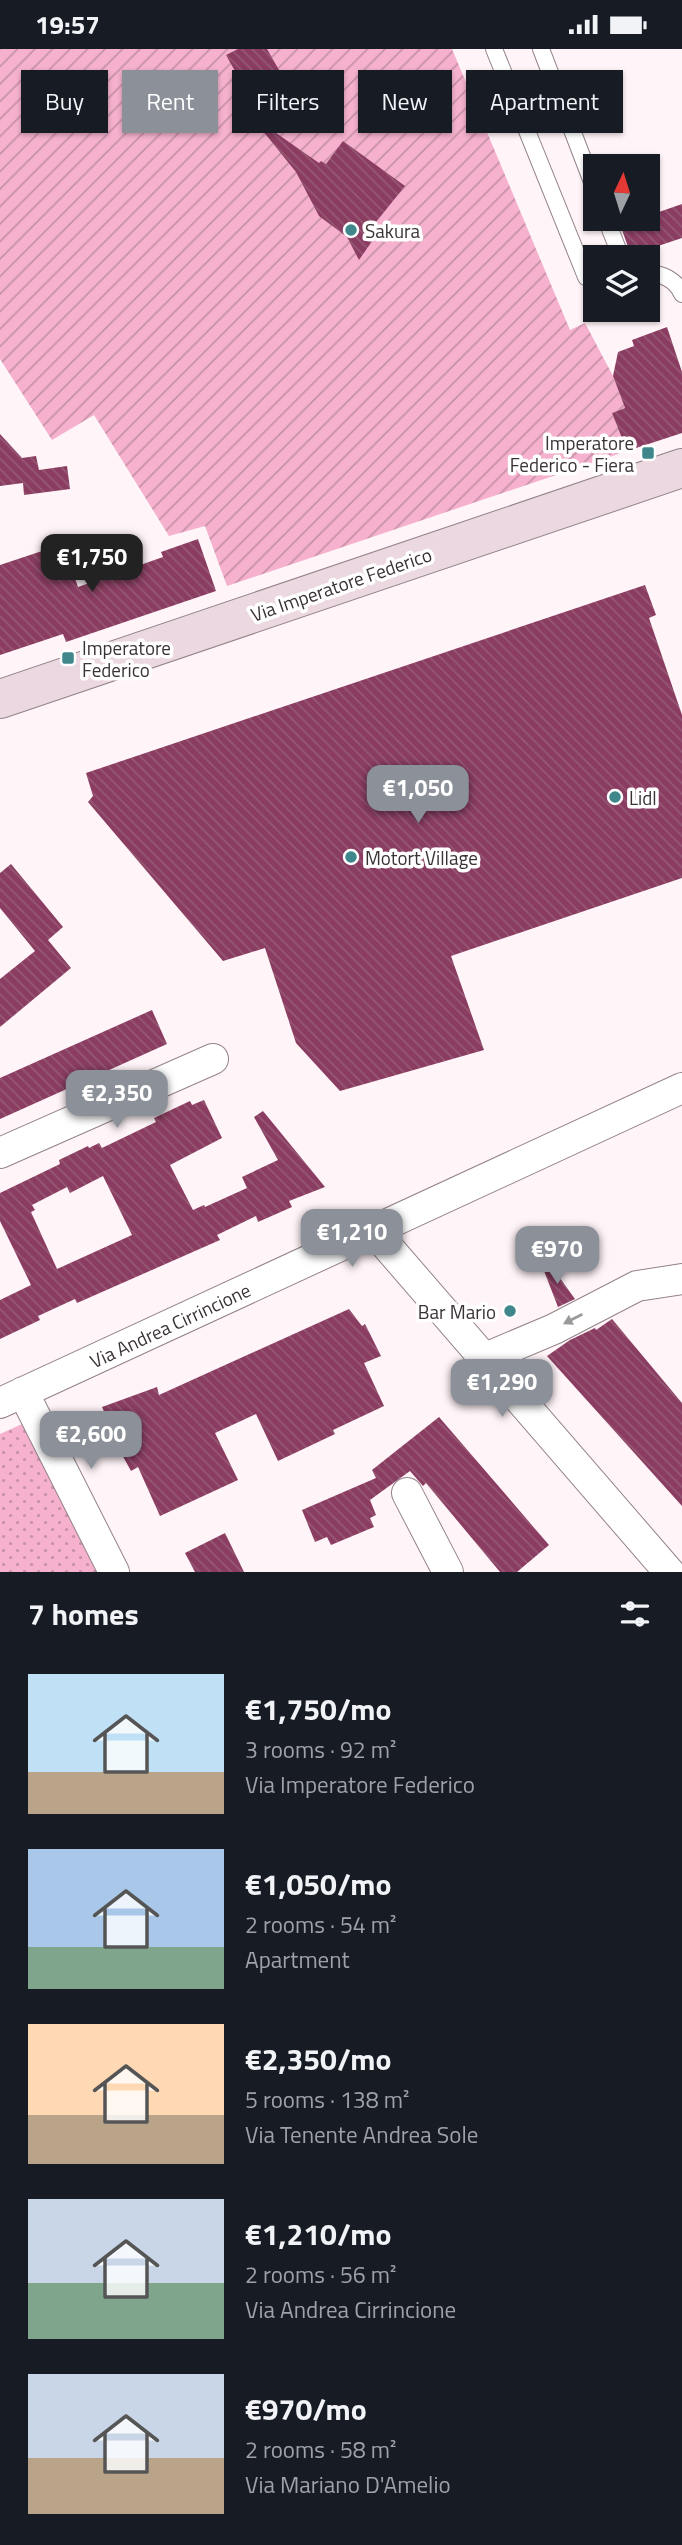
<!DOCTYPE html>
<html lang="en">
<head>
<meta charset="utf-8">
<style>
  body { margin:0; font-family:"Titillium Web",sans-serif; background:#242831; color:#f1f3f6; height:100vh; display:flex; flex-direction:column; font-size:26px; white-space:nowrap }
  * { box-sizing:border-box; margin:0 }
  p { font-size:23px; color:#9ea1a6 }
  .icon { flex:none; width:38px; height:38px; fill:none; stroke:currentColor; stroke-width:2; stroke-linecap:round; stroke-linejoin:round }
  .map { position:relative; height:1523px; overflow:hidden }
  .side { display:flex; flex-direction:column; background:#171b24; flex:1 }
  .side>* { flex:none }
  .top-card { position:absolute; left:21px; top:21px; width:640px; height:63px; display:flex; gap:14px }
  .needle { width:46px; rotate:4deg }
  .controls { position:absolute; left:583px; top:105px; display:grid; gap:14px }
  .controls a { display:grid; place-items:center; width:77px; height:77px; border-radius:0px; background:#171b24; box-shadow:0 2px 5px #0004; font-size:35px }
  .price { position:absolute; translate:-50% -60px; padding:0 16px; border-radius:14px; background:#8c9099; color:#fff; font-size:23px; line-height:46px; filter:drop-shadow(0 2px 4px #0008) }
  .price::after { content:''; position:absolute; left:50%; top:42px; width:21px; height:16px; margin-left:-10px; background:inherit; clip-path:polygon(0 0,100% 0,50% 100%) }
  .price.on { background:#222; color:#fff }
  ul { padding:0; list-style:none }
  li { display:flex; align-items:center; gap:21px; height:175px; padding:0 28px }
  li span { display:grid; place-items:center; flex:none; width:196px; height:140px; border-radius:0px; color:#555 }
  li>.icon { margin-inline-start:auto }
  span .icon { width:84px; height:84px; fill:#fffc; stroke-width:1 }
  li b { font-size:30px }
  h2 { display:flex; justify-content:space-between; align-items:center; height:84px; padding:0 28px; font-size:30px }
  .tag { padding:0 24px; border-radius:0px; background:#171b24; box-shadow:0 2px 5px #0004; font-size:24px; line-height:63px }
  .tag.on { background:#8c9099; color:#fff }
  .status { display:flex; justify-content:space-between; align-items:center; height:49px; padding:0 35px; background:#171b24; direction:ltr }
  .status svg { height:19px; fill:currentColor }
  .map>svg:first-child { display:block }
  .grass { fill:url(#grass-dots) }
  .garden { fill:url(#garden-furrows) }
  .building { fill:url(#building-back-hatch); fill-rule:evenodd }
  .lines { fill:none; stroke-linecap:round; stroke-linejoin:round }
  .lane-casing { stroke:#938389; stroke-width:18 }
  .street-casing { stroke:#938389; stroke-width:32 }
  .secondary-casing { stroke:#938389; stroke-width:40 }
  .lane { stroke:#fff; stroke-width:16 }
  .street { stroke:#fff; stroke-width:30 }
  .secondary { stroke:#ecd8e0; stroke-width:38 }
  .oneway { fill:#9c999a }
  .poi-dot { fill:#3f878a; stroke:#fff; stroke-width:2.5 }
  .labels { text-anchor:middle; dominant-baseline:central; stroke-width:7; stroke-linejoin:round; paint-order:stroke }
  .poi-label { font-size:19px; fill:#3a3335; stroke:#fff; text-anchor:start }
  .street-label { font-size:19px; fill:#3a3335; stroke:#fff }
</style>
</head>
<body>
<div class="status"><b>19:57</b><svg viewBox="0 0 49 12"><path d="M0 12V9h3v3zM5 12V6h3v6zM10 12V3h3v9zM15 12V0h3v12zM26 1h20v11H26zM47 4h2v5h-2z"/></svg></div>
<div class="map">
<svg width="682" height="1523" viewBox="0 0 682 1523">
  <defs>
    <pattern id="grass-dots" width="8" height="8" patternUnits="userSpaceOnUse" patternTransform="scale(1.75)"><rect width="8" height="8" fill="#f5b1cd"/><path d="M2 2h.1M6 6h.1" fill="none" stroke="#c791a7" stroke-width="1.8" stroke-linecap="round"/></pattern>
    <pattern id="garden-furrows" width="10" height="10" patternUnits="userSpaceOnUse" patternTransform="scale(1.75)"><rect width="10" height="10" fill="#f5b1cd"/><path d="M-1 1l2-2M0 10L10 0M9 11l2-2" fill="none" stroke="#c791a7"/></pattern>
    <pattern id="building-back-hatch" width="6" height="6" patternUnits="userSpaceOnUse" patternTransform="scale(1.75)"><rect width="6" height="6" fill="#8a3d61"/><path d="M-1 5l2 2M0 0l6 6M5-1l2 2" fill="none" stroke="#965874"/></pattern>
  </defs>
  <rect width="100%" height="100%" fill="#fff4f8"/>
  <path class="grass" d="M22,1375L97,1523H0V1385Z"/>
  <path class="garden" d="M0,0H452L570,281L585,274L613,327L625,359L612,364L627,402L227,537L205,477L169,487L94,366L52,391L0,310Z"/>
  <path class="building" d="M238,0H267L299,56L271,72H263L226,6Z
    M266,77L319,114L321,112L326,115L343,92L405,137L368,183L375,188L359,211L347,188L319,167L296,123L262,81Z
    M682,155V189L631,206L622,181L660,167L659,163Z
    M667,278L682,323V384L627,402L612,364L625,359L613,327L618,303L634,297L632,291Z
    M0,385L22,409L36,407L39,421L67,417L70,440L24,446L23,434L0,437Z
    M198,490L216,542L66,593L63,585L0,606V516L63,495L78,538L163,508L161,503Z
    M645,536L656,566L649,569L682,666V829L451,907L484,1001L340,1042L296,994L265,899L223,912L88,753L93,747L86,724Z
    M11,815L63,878L48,891L71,919L0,978V930L35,902L0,859V824Z
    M152,961L167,995L0,1070V1029Z
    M204,1051L222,1089L170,1116L193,1161L204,1156L205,1158L247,1139L242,1128L278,1111L254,1068L263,1062L325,1138L289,1152L292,1158L258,1173L256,1167L217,1186L220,1191L77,1254L75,1250L38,1267L40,1271L0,1290V1251L31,1236L0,1172V1144L60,1115L59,1111L88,1097L89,1099L99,1094L102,1099L156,1073L154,1069L190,1052L192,1056ZM103,1127L132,1186L57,1220L31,1163L35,1161L32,1156L67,1138L70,1144Z
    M547,1211L575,1250L558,1258L541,1214Z
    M349,1260L362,1277L365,1275L381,1307L364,1314L384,1357L333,1381L335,1385L278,1412L256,1365L215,1384L238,1431L160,1467L138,1418L131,1422L103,1371L107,1369L102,1358L157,1338L159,1346Z
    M612,1270L682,1354V1457L547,1307L570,1291L595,1279L596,1281Z
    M439,1368L549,1496L517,1523H500L426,1434L423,1437L410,1422L370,1451L376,1466L370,1469L374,1478L331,1496L327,1488L315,1493L302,1461L376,1429L372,1421Z
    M225,1484L244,1523H195L185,1504Z"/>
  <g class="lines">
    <g class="lane-casing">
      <path id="lane" d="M494,0L586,228L595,227
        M541,0L595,141
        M606,170L621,208
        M648,225C661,223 677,232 682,245"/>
    </g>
    <g class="street-casing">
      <path id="street" d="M0,1104L213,1010
        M374,1182L669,1523
        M483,1310L554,1280L637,1237L682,1230
        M23,1343L114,1523
        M0,1354L682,1039
        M407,1444L448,1523"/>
    </g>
    <g class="secondary-casing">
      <path id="secondary" d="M0,650L682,419"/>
    </g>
    <use href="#lane" class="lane"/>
    <use href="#street" class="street"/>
    <use href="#secondary" class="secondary"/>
  </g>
  <defs><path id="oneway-solid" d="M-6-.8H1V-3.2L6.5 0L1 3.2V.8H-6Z" transform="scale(1.75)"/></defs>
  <use class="oneway" href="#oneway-solid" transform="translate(573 1270) rotate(153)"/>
  <g class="poi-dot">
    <circle cx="351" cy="181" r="7"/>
    <rect x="641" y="397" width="14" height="14" rx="3.5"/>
    <rect x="61" y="602" width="14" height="14" rx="3.5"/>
    <circle cx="615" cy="748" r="7"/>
    <circle cx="351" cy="808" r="7"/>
    <circle cx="510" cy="1262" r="7"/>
  </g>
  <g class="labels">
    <g class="poi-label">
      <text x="365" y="181">Sakura</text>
      <text x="634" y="393" text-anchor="end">Imperatore<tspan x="634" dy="22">Federico - Fiera</tspan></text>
      <text x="82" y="598">Imperatore<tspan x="82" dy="22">Federico</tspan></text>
      <text x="629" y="748">Lidl</text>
      <text x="365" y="808">Motort Village</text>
      <text x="496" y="1262" text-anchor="end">Bar Mario</text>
    </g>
    <g class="street-label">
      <text transform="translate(341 535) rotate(-19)">Via Imperatore Federico</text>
      <text transform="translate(170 1276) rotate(-25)">Via Andrea Cirrincione</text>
    </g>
  </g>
</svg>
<div class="controls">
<a><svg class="needle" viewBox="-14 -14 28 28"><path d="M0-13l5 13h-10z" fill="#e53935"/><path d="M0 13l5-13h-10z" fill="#9ea1a6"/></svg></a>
<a><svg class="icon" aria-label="layers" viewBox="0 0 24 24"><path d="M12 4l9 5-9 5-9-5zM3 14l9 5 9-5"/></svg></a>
</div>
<b class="price on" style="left:92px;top:545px">€1,750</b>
<b class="price" style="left:418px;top:776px">€1,050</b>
<b class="price" style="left:117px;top:1081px">€2,350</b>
<b class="price" style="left:352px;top:1220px">€1,210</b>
<b class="price" style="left:557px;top:1237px">€970</b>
<b class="price" style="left:502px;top:1370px">€1,290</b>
<b class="price" style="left:91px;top:1422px">€2,600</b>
<div class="top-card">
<a class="tag">Buy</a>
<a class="tag on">Rent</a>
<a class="tag">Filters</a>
<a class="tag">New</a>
<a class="tag">Apartment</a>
</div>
</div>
<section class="side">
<h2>7 homes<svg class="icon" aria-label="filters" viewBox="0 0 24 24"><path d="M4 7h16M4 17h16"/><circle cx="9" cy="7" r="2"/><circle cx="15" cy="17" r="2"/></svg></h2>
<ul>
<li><span style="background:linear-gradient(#bfe0f5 70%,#b9a48a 0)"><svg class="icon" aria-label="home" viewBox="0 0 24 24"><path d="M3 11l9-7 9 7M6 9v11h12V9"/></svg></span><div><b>€1,750/mo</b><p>3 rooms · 92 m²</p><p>Via Imperatore Federico</p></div></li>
<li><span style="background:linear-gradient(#a9c7e8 70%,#7fa58c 0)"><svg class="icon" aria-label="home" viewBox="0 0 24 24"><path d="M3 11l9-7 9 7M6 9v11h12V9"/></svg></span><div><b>€1,050/mo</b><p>2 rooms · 54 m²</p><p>Apartment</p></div></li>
<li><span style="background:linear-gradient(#ffd9b3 65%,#b9a48a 0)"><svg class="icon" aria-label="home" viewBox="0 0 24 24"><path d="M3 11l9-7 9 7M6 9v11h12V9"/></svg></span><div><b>€2,350/mo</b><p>5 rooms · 138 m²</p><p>Via Tenente Andrea Sole</p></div></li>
<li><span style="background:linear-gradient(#c9d6e8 60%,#7fa58c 0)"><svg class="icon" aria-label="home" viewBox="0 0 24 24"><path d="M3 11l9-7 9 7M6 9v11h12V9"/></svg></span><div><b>€1,210/mo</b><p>2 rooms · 56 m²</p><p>Via Andrea Cirrincione</p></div></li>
<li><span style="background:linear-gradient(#c9d6e8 60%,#b9a48a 0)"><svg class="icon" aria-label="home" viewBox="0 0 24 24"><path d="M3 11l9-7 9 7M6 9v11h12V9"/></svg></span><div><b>€970/mo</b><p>2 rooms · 58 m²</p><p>Via Mariano D'Amelio</p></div></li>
</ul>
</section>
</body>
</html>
